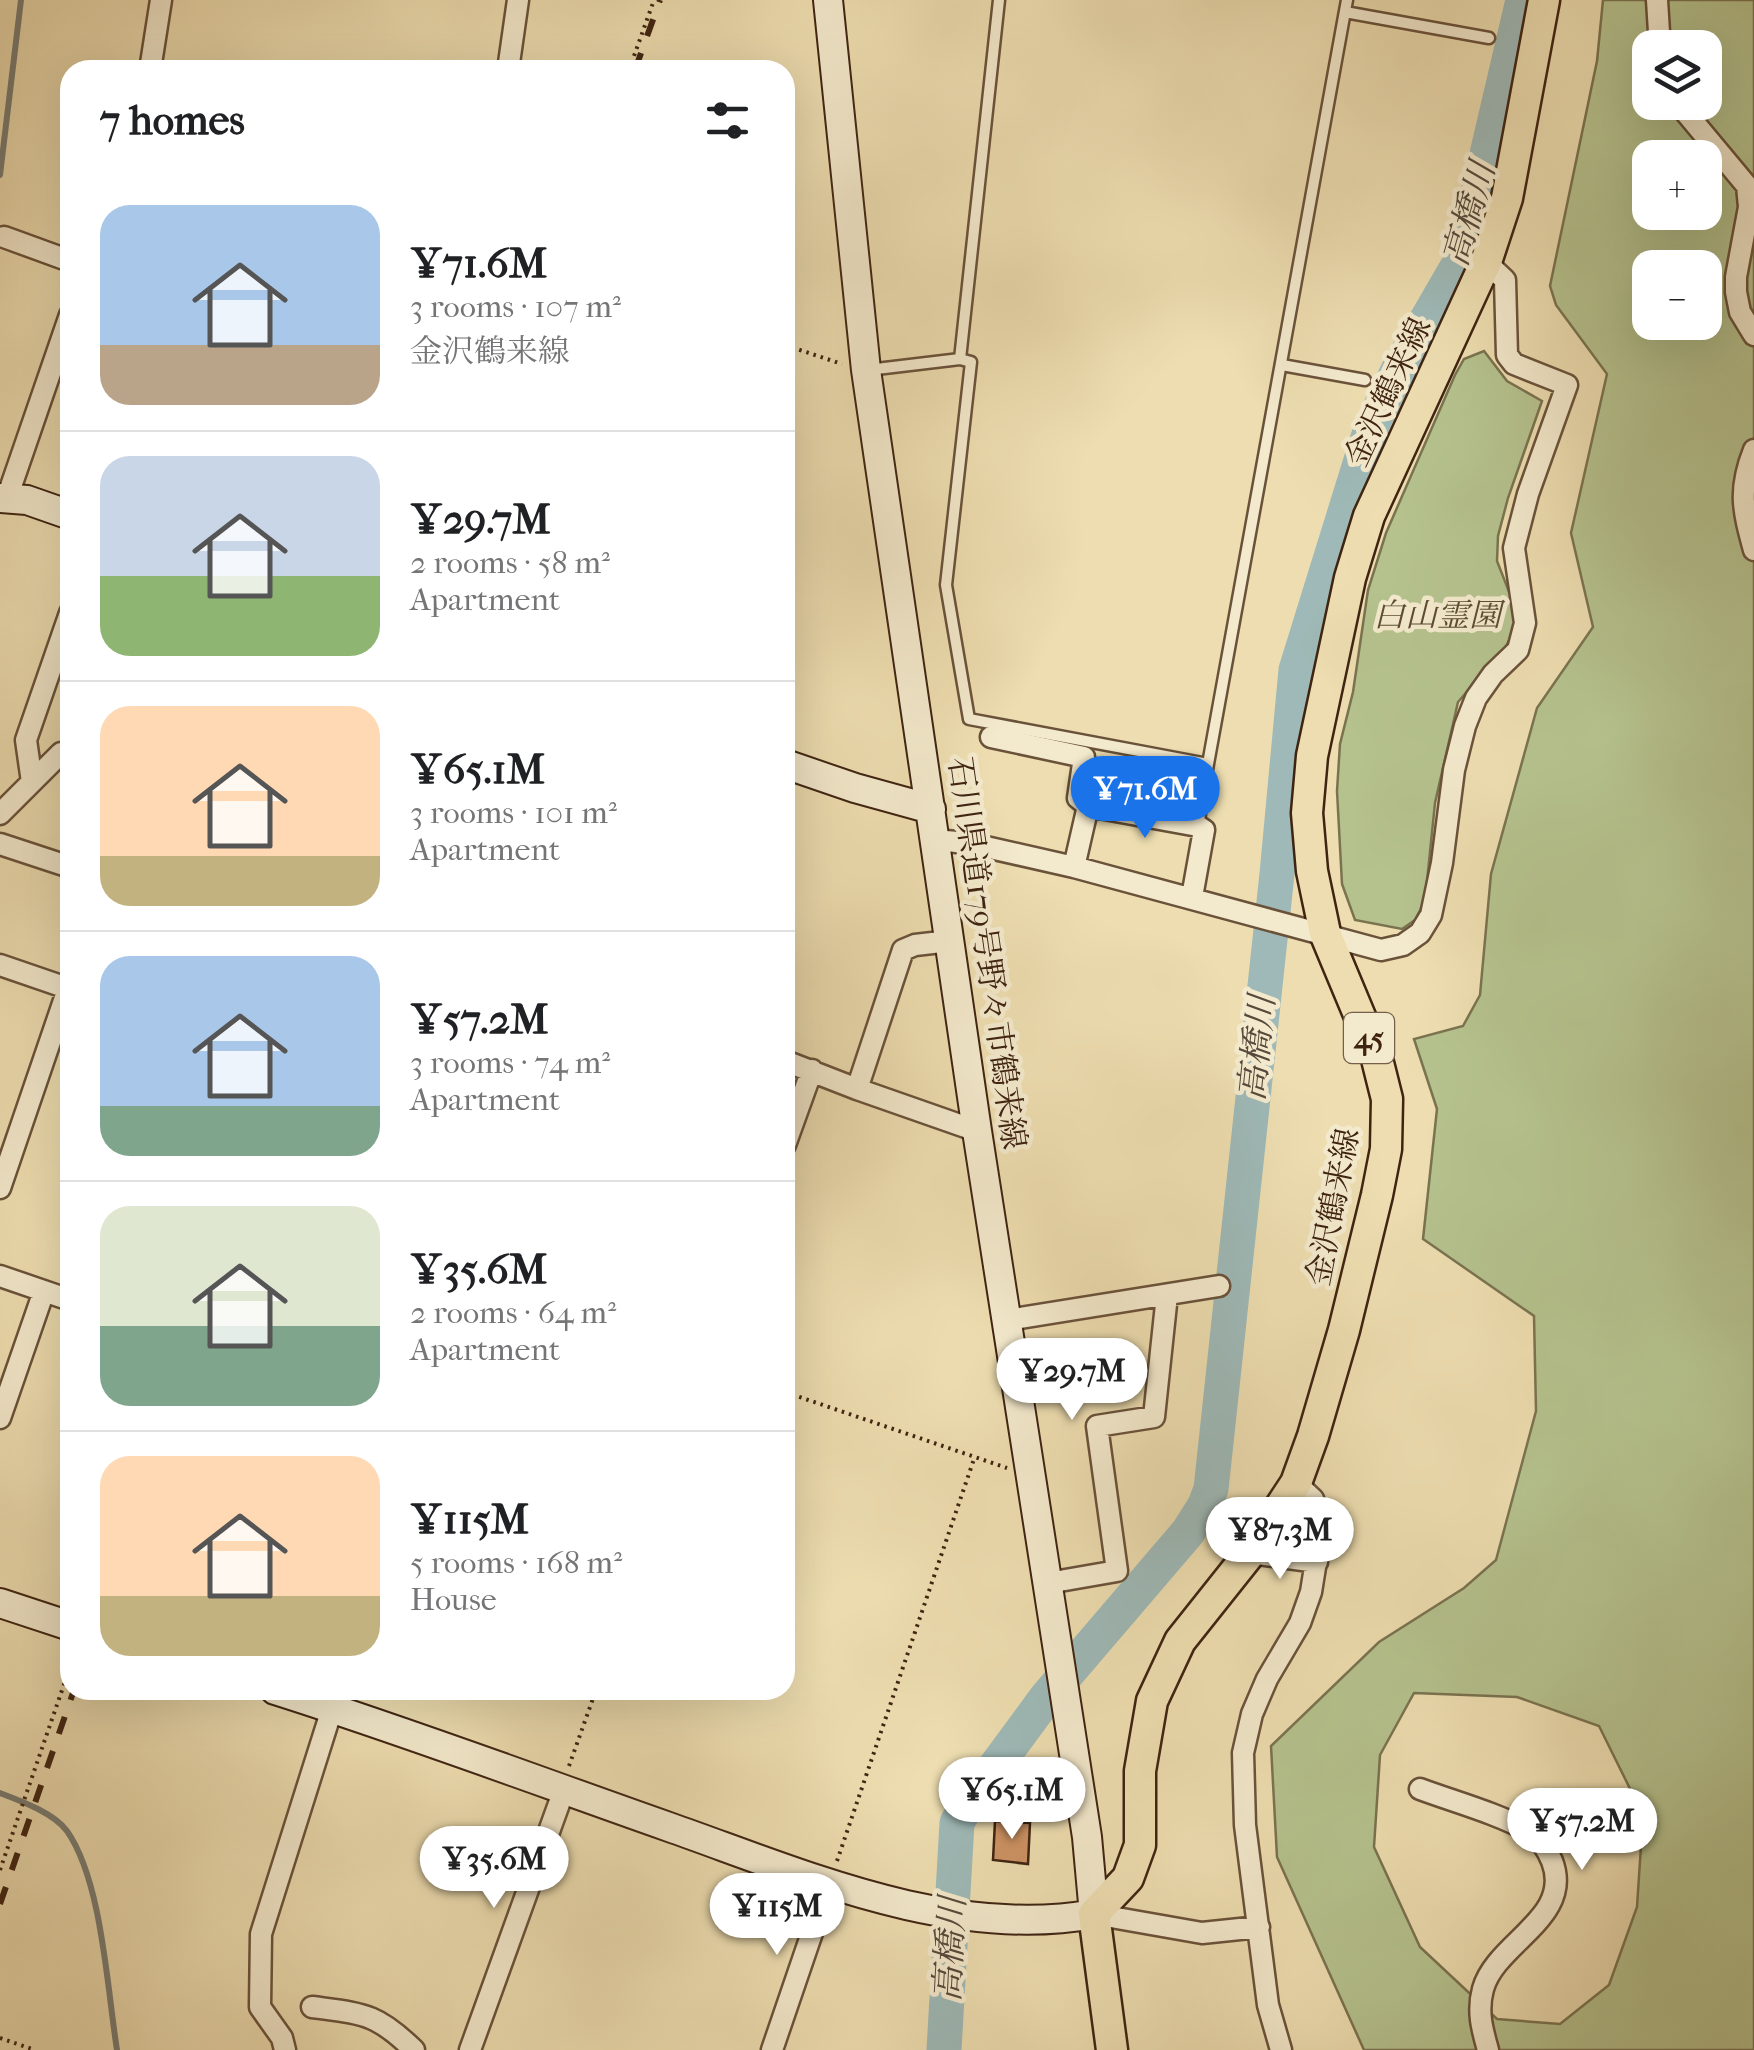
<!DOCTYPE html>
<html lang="en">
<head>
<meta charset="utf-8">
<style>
  body { margin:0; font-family:"IM FELL French Canon","Noto Serif JP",serif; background:#f6f6f6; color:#202124; height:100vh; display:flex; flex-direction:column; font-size:38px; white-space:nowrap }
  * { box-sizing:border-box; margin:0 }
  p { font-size:32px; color:#757577 }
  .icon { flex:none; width:55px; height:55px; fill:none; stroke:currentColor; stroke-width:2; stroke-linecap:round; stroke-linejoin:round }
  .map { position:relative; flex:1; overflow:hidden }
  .side { position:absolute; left:60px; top:60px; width:735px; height:1640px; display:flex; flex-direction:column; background:#fff; border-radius:30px; box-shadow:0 10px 40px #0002 }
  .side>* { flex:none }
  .controls { position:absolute; left:1632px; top:30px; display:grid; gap:20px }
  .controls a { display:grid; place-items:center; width:90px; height:90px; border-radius:20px; background:#fff; box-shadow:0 10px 40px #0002; font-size:50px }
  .price { position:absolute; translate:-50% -85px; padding:0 22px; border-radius:35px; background:#fff; color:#222; font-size:32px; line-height:65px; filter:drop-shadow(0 2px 5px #0008) }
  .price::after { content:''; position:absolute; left:50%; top:60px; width:30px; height:22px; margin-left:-15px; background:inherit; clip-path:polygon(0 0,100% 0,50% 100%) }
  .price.selected { background:#1a73e8; color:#fff }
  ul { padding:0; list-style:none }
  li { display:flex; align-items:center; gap:30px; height:250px; padding:0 40px }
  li+li { border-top:2px solid #e0e0e0 }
  li span { display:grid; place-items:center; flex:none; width:280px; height:200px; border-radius:30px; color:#555 }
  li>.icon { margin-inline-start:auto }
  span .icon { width:120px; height:120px; fill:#fffc; stroke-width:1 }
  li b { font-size:42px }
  h2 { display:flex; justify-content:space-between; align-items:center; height:120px; padding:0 40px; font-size:42px }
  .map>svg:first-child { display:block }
  .green { fill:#b5c28e; stroke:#7a7350; stroke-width:2.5; fill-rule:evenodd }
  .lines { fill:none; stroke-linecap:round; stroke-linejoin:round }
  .stream { stroke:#787d75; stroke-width:6 }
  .river { stroke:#9eb9b7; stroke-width:35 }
  .building { fill:#cd9263; stroke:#3f2412; stroke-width:2.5 }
  .lane-casing { stroke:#6a523a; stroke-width:15 }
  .street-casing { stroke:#6a523a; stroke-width:25 }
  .secondary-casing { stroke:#3f2412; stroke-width:32 }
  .primary-casing { stroke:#3f2412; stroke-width:35 }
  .path { stroke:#3f2412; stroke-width:4; stroke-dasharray:2.5 5; stroke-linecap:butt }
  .lane { stroke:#f3e9cc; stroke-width:10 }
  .street { stroke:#f3e9cc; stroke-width:20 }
  .secondary { stroke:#f3e9cc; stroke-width:28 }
  .primary { stroke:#edddb0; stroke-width:30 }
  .rail { stroke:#3f2412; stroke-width:6; stroke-dasharray:18 18; stroke-linecap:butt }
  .labels { text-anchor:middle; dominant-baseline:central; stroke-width:9; stroke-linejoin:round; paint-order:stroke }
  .shield { fill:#f3e9cc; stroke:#755f4a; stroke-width:2.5 }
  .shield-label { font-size:30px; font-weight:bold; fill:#3f2412 }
  .street-label { font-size:32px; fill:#3f2412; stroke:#f3e9cc }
  .park-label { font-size:32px; font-style:italic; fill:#5c4c31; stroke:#f3e9cc }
  .water-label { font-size:35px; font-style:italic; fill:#57493b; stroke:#f3e9cc }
</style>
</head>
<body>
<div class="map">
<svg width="1754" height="2050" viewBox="0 0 1754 2050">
  <rect width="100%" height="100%" fill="#edddb0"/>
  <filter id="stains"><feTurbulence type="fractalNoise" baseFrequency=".002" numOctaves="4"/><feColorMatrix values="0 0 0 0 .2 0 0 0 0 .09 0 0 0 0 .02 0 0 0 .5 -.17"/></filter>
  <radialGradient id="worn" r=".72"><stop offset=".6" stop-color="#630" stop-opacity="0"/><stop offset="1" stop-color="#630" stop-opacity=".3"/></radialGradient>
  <path class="green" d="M1603,0H1754V2050H1364L1277,1857L1271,1746L1379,1642L1464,1588L1496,1560L1536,1411L1534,1316L1423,1239L1437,1109L1414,1039L1463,1026L1480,995L1491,874L1537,708L1593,627L1571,533L1607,374L1556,305L1550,286L1597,61ZM1650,48H1705V102H1650ZM1650,158H1705V212H1650ZM1650,268H1705V322H1650ZM1414,1693L1517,1697L1599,1726L1643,1815L1637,1907L1609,1985L1560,2024L1497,2019L1420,1947L1374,1847L1380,1755Z
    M1484,351L1507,381L1542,401L1508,498L1498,536L1497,561L1515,607L1517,625L1505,648L1458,702L1435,803L1425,901L1415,920L1402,929L1355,920L1342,884L1337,791L1340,744L1353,692L1368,590L1386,533L1455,375L1464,359Z"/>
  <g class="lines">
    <path class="stream" d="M0,175L21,0
      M0,1793C21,1801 54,1813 67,1831C102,1881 107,1988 117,2050"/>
    <path class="river" d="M944,2050L957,1823L965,1808L1046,1698L1188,1532L1205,1505L1211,1489L1277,874L1296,670L1372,425L1401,364L1463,257L1523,0"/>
  </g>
  <path class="building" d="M995,1821L1030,1823L1028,1864L993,1860Z"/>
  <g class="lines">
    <g class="lane-casing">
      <path id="lane" d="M1345,12L1489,38
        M960,359L971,362L946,585L969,719L1208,764L1198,826
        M1282,365L1365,380
        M868,370L960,359L999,0
        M1208,764L1347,0"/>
    </g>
    <g class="street-casing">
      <path id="street" d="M1657,0L1660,48
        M150,70L161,0
        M508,70L518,0
        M1677,102L1747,186L1749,207L1736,277V292L1740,312L1754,335
        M4,237L70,261
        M1754,450C1738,490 1743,510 1754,550
        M7,498L70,315
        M991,737L1084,757L1078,798L1088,806
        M32,782L26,740L70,613
        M0,814L61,753H70
        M934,840L968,843L1074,867L1381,950L1403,945L1420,933L1431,915L1442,863L1454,770L1465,726L1476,698L1493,674L1518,650L1525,623L1514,548L1528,494L1567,385L1514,364L1507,355L1505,280L1486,262
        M0,844L70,867
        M1074,867L1088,806L1198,826L1204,830L1192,897
        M950,941L915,945L903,950L857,1089L977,1131
        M0,965L70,989
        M785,1061L857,1089
        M785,1145L812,1070
        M0,1188L70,983
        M0,1276L70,1300
        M1008,1320L1219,1286
        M0,1418L44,1291
        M1250,1553L1317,1562
        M1048,1583L1117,1571L1097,1426L1154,1417L1167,1295
        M1420,1789C1455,1802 1496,1813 1529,1831C1539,1836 1548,1851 1552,1861C1574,1918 1496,1942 1483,1989C1477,2011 1482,2029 1488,2050
        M1094,1914L1202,1933L1259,1927
        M312,2007C364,2014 376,2013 414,2050
        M285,2050L282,2038L260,2007L261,1934L338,1690
        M470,2050L564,1790
        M772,2050L829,1883
        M1281,2050L1268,2005L1245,1825L1243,1753L1252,1714L1267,1679L1300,1623L1311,1592L1322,1524L1313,1499L1296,1483"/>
    </g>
    <g class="secondary-casing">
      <path id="secondary" d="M0,498L27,500L70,515
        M785,764L855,788L931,809
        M0,1603L70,1626
        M275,1690C408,1732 538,1781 669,1827C803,1874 950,1940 1094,1914L1087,1837L977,1131L866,370L828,0"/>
    </g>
    <g class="primary-casing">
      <path id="primary" d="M1112,2050L1094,1914L1128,1878L1140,1845V1771L1152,1701L1180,1641L1250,1553L1296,1483L1313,1436L1344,1330L1377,1195L1386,1149L1387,1099L1376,1055L1325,933L1312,871L1307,813L1312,756L1350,578L1369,516L1486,262L1507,198L1544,0"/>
    </g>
    <path class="path" d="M629,70L654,0
      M785,345L842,364
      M785,1392L1007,1468
      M569,1766L596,1690
      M837,1861L974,1459
      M0,1870L70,1667
      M0,2038L35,2050"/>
    <use href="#lane" class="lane"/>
    <use href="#street" class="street"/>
    <use href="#secondary" class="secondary"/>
    <use href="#primary" class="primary"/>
    <path class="rail" d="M635,70L660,0
      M0,1904L74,1690"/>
  </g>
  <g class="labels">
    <rect class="shield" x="1344" y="1013" width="50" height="50" rx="8"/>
    <g class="shield-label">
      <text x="1369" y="1038">45</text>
    </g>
    <g class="street-label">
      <text transform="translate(1388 392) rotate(-65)">金沢鶴来線</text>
      <text transform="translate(987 953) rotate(82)">石川県道179号野々市鶴来線</text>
      <text transform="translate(1333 1207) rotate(-79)">金沢鶴来線</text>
    </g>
    <g class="park-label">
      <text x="1437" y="615">白山霊園</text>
    </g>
    <g class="water-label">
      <text transform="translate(1469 214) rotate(-74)">高橋川</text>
      <text transform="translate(1257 1048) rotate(-84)">高橋川</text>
      <text transform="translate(950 1949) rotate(-87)">高橋川</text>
    </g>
  </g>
  <rect width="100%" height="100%" filter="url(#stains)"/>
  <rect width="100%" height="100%" fill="url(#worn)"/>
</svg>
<div class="controls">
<a><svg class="icon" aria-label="layers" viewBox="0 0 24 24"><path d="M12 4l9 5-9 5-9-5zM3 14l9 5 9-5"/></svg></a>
<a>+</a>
<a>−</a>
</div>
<b class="price selected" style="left:1145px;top:841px">¥71.6M</b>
<b class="price" style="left:1072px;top:1423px">¥29.7M</b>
<b class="price" style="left:1280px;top:1582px">¥87.3M</b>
<b class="price" style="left:1012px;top:1842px">¥65.1M</b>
<b class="price" style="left:1582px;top:1873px">¥57.2M</b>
<b class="price" style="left:494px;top:1911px">¥35.6M</b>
<b class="price" style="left:777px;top:1958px">¥115M</b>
<section class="side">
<h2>7 homes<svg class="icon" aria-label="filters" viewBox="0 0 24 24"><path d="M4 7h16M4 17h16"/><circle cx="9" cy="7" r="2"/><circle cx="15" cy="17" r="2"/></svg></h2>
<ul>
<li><span style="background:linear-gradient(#a9c7e8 70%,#b9a48a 0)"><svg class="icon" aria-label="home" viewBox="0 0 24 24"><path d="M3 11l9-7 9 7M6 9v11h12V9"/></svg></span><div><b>¥71.6M</b><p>3 rooms · 107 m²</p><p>金沢鶴来線</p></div></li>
<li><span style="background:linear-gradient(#c9d6e8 60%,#8fb573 0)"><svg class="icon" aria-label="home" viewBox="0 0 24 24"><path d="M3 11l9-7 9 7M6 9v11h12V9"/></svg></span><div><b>¥29.7M</b><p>2 rooms · 58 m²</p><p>Apartment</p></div></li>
<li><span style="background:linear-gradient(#ffd9b3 75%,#c2b280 0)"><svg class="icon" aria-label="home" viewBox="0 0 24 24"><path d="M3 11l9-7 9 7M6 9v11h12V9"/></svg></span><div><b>¥65.1M</b><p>3 rooms · 101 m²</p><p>Apartment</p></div></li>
<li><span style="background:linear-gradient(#a9c7e8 75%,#7fa58c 0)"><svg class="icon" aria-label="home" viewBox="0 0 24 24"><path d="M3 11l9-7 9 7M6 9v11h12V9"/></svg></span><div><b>¥57.2M</b><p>3 rooms · 74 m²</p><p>Apartment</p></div></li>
<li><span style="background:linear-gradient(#dfe7d0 60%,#7fa58c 0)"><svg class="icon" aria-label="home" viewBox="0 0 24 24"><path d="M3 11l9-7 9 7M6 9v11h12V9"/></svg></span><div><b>¥35.6M</b><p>2 rooms · 64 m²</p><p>Apartment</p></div></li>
<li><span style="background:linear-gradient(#ffd9b3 70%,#c2b280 0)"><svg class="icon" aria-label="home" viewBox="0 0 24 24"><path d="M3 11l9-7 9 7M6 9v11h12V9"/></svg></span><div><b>¥115M</b><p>5 rooms · 168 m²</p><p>House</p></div></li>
</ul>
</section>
</div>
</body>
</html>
